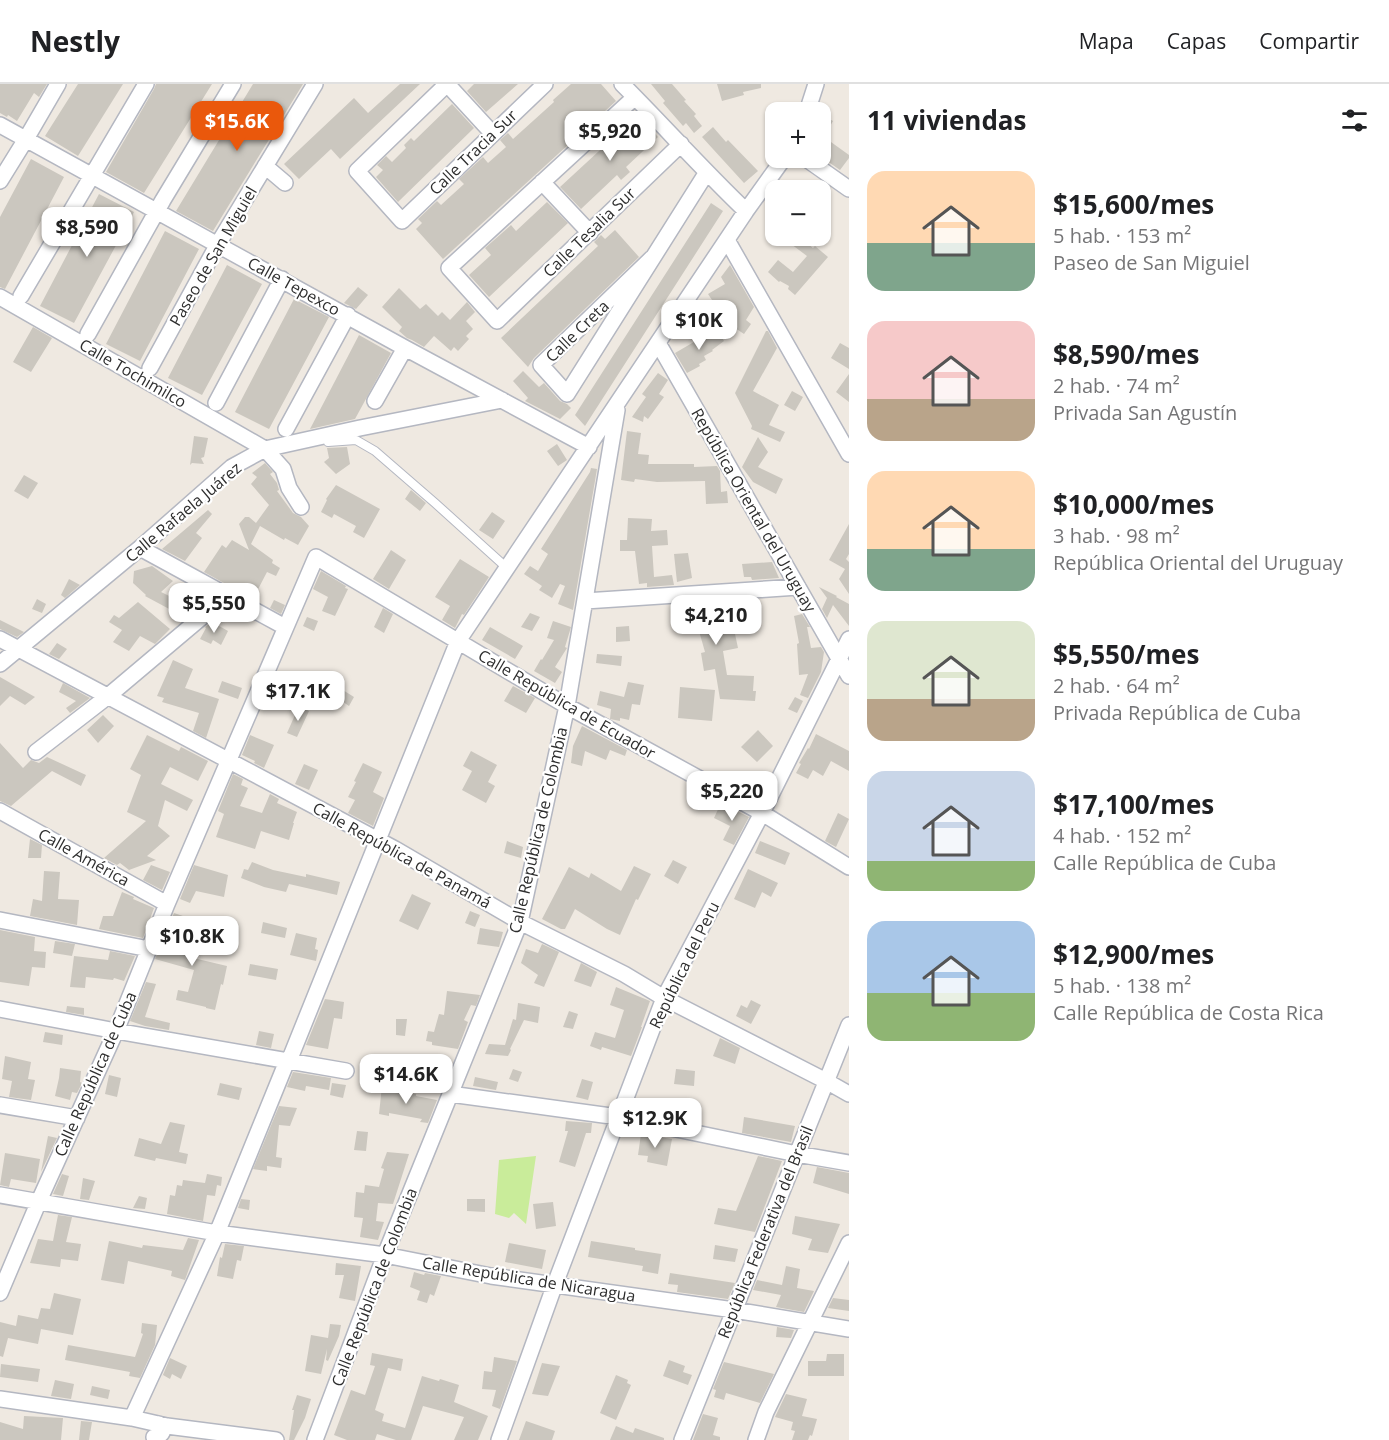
<!DOCTYPE html>
<html lang="es">
<head>
<meta charset="utf-8">
<style>
  body { margin:0; font-family:"Open Sans",sans-serif; background:#f6f6f6; color:#202124; height:100vh; display:flex; flex-direction:column; font-size:22px; white-space:nowrap }
  * { box-sizing:border-box; margin:0 }
  p { font-size:20px; color:#757577 }
  .icon { flex:none; width:33px; height:33px; fill:none; stroke:currentColor; stroke-width:2; stroke-linecap:round; stroke-linejoin:round }
  .map { position:relative; flex:1; overflow:hidden }
  .panel { display:flex; flex-direction:column; background:#fff; width:540px }
  .panel>* { flex:none }
  .buttons { position:absolute; left:765px; top:18px; display:grid; gap:12px }
  .buttons a { display:grid; place-items:center; width:66px; height:66px; border-radius:12px; background:#fff; box-shadow:0 2px 4px #0004; font-size:30px }
  .price { position:absolute; translate:-50% -51px; padding:0 14px; border-radius:12px; background:#fff; color:#222; font-size:20px; line-height:39px; filter:drop-shadow(0 2px 3px #0008) }
  .price::after { content:''; position:absolute; left:50%; top:36px; width:18px; height:14px; margin-left:-9px; background:inherit; clip-path:polygon(0 0,100% 0,50% 100%) }
  .price.on { background:#ea580c; color:#fff }
  ul { padding:0; list-style:none }
  li { display:flex; align-items:center; gap:18px; height:150px; padding:0 18px }
  li span { display:grid; place-items:center; flex:none; width:168px; height:120px; border-radius:18px; color:#555 }
  li>.icon { margin-inline-start:auto }
  span .icon { width:72px; height:72px; fill:#fffc; stroke-width:1 }
  li b { font-size:26px }
  h2 { display:flex; justify-content:space-between; align-items:center; height:72px; padding:0 18px; font-size:26px }
  header { display:flex; align-items:center; gap:36px; box-sizing:border-box; height:84px; padding:0 30px; background:#fff; border-bottom:2px solid #e0e0e0 }
  header strong { font-size:28px }
  nav { display:flex; gap:33px; margin-inline-start:auto; font-size:21px }
  main { display:flex; flex:1; min-height:0 }
  .map>svg:first-child { display:block }
  .pitch { fill:#c9ec9a }
  .building { fill:#cbc7bf }
  .lines { fill:none; stroke-linecap:round; stroke-linejoin:round }
  .service-casing { stroke:#b4b7c1; stroke-width:10 }
  .minor-casing { stroke:#b4b7c1; stroke-width:18 }
  .service { stroke:#fff; stroke-width:8 }
  .minor { stroke:#fff; stroke-width:15 }
  .labels { text-anchor:middle; dominant-baseline:central; stroke-width:4.5; stroke-linejoin:round; paint-order:stroke }
  .street-label { font-size:16px; fill:#2e2e2e; stroke:#fff }
</style>
</head>
<body>
<header>
<strong>Nestly</strong>
<nav><a>Mapa</a><a>Capas</a><a>Compartir</a></nav>
</header>
<main>
<div class="map">
<svg width="849" height="1356" viewBox="0 0 849 1356">
  <rect width="100%" height="100%" fill="#efe9e1"/>
  <path class="pitch" d="M536,1072L526,1140L514,1129L509,1134L495,1130L499,1076Z"/>
  <path class="building" d="M0,0H47L39,13L34,9L17,37L8,31L7,33L0,29Z
    M78,0H123L78,72L45,52Z
    M156,0H212L144,109L106,88L154,5Z
    M253,0H303L213,147L176,127Z
    M400,0H420L340,75L331,65L299,95L284,80L354,14L368,29Z
    M474,0H518L486,28L467,7Z
    M571,0H601L616,17L443,175L416,145L422,139L418,135L437,117L441,121L464,100L459,95L483,73L488,79L506,63L500,56L508,49L513,55L554,18L553,16Z
    M651,0H672L686,16L684,17L696,30L694,32L702,42L694,49L686,39L683,42L663,19L665,17Z
    M717,0H761V4L743,8L744,11L722,17Z
    M452,20L474,44L398,118L376,93L383,86L377,81L386,72L392,78L406,64L404,61L411,54L414,57Z
    M820,30L833,37L824,53L849,71V74L840,86L820,72Z
    M638,31L658,53L626,83L630,88L621,96L617,91L581,125L560,103L612,55L608,51L616,44L620,48Z
    M713,43L726,58L728,56L758,87L744,99L702,53Z
    M31,75L64,93L5,205L0,203V133Z
    M99,110L134,128L74,239L40,222Z
    M547,118L568,139L489,213L469,191L491,171L485,164L511,141L516,147Z
    M711,119L723,127L585,342L575,331Z
    M615,146L639,173L534,274L528,283L501,254L598,162L594,158L601,151L605,155Z
    M165,147L199,165L140,277L106,260Z
    M798,152L813,164L815,162L828,173L795,211L788,205L789,202L780,197L779,198L768,188L778,176L793,188L807,172L791,160Z
    M227,181L262,200L202,311L168,294Z
    M730,181L754,223L746,236L751,240L744,250L710,227L705,219L712,216L708,210L725,200L721,193Z
    M358,203L368,211L356,225L344,219Z
    M399,204L420,225L426,220L438,232L442,228L450,236L467,218L475,228L466,237L473,245L466,252L469,255L458,267L454,263L451,267L434,252L424,263L412,256L407,254L399,247L402,243L382,223Z
    M294,215L329,233L269,345L235,328Z
    M33,243L52,254L31,288L13,278Z
    M716,244L724,257L712,266L713,267L704,272L706,276L699,280L700,282L687,289L675,269L706,251Z
    M766,247H768L777,264L753,307L779,321L769,341L785,348L780,358L751,345L752,342L735,309Z
    M359,251L391,269L355,335L310,345Z
    M840,259L849,264V285L831,274Z
    M523,287L539,303L544,299L560,317L567,320L571,324L560,335L525,317L528,314L513,297Z
    M658,289L668,296L659,310L664,313L648,335L644,332L643,338L632,333L646,313L642,310Z
    M849,290V318L836,308Z
    M792,307L803,313L795,327L784,321Z
    M627,347L641,349L638,370L649,371L648,380H694V383L717,382L720,387L721,408L727,407L728,419L706,420L705,397L657,398L635,395L634,398L621,396Z
    M194,352L208,354L204,373L201,374L204,380L192,379L190,381Z
    M758,353L768,368L758,383L783,395L776,410L753,398L742,383Z
    M557,360L567,376L558,382L547,367Z
    M347,363L350,380L336,390L324,378L329,374L327,364Z
    M265,379L273,388L270,390L277,399L279,406L277,407L293,429L301,433L309,442L298,461L285,454L284,456L260,442L251,460L273,476L272,479L280,484L276,492L267,488L253,515L204,488L222,461L226,464L232,456L249,466L239,440L245,433H249L256,439L269,421L251,400L257,393L252,389Z
    M591,384L597,385L573,526L558,520L565,502L560,500L552,514L539,506L542,502L524,490L530,482L538,487L548,470L541,465L590,388Z
    M24,391L38,399L28,415L14,407Z
    M336,401L380,425L364,454L353,448L356,442L334,430L332,434L321,428L327,416L326,415Z
    M411,406L426,419L420,427L405,415Z
    M208,426L212,430L196,449L202,454L185,477L162,465Z
    M492,428L505,437L493,455L479,446Z
    M628,434L652,435L651,447L667,446L668,461L652,462L654,493L672,491L674,501L647,503V499L639,500L635,467H620V456H627Z
    M849,440V470L846,475L849,478V510L839,495L845,485L829,476Z
    M391,466L406,476L389,505L373,495Z
    M688,469L692,494L677,498L674,470Z
    M460,475L489,493L464,531L462,530L455,544L442,536L450,522L435,513Z
    M772,478L779,494L752,496L751,493H744L742,480Z
    M152,482L173,497L161,508L196,525L186,534L145,512L146,511L133,499L134,487Z
    M321,487L346,502L345,504L348,505L335,532L322,527L328,513L313,505Z
    M69,495L80,501L65,514L61,511Z
    M819,503L837,512L836,513L849,520V542L833,521L827,534L822,525L827,514Z
    M37,515L46,520L42,529L32,525Z
    M274,516L285,521L281,530L270,524Z
    M138,518L170,545L155,560L140,552L129,567L113,558L122,546L109,538L114,531L119,534Z
    M730,518L737,549L735,550L738,564L723,567L727,591L754,592L753,607H756L755,617L720,615L715,585L704,587L701,569L705,568L699,547L684,550L682,539L674,541L671,522L688,520L689,525L714,520V522Z
    M383,524L393,530L384,549L374,543Z
    M530,529L540,533L532,547L521,543Z
    M802,530L810,543H807L811,564L821,563L824,568L821,588L808,614L800,611L808,590L799,591L797,560L799,559L794,532Z
    M307,533L318,537L314,547L303,542Z
    M0,536L24,548L17,553L0,545Z
    M553,537L571,543L565,563L567,564L555,583L562,588L555,599L534,587L541,575L542,576L554,556L547,554Z
    M212,538L228,547L221,561L213,556L211,560L200,555L206,544L205,543Z
    M629,542L630,557L616,558V543Z
    M490,543L523,562L515,575L482,556Z
    M57,559L67,565L59,575L49,570Z
    M597,570L622,572L621,582L596,579Z
    M173,576L193,585L185,604L219,615L206,654L193,647L199,629L162,618L164,614L157,612Z
    M0,593L35,613L25,621L10,612L0,622Z
    M222,597L242,604L238,615L218,608Z
    M628,598L644,601L640,621L632,620L629,636L620,634V637L610,635L611,625L597,621L600,607L624,613Z
    M63,599L90,614L70,629L66,624L76,617L59,608Z
    M513,602L535,614L526,629L504,617Z
    M338,603L354,613L349,622L333,611Z
    M680,603L715,606L712,637L678,634Z
    M795,613L803,617L797,629L788,625Z
    M299,622L309,627L297,653L287,649Z
    M103,631L114,642L98,659L87,646Z
    M582,642L627,666L625,672L610,666L606,676L585,667L582,682L571,679L573,662Z
    M758,646L773,662L757,678L741,663Z
    M816,650L849,667V687L831,677L823,692L813,686L808,695L796,689L801,680L799,679L808,664L809,665Z
    M147,651L179,667L181,663L208,677L198,697L170,683L161,700L193,716L187,727L165,716L158,742L170,752L147,772L156,776L129,786L120,779L117,781L104,774L146,737L127,728L141,691L130,685Z
    M250,651L274,661L264,684L254,679L255,677L242,671Z
    M0,659L23,684L31,676L39,679L47,673L86,691L81,702L52,687L11,722L0,717Z
    M471,667L497,681L488,698L495,702L486,719L462,706L472,687L463,682Z
    M363,679L382,688L373,708L384,714L373,742L348,729L355,716L348,713L356,698L354,697Z
    M304,680L318,686L309,706L295,700Z
    M233,690L243,695L241,701L248,704L240,722L262,729L270,710L279,715L277,719L297,728L293,739H294L289,756L261,747L255,765L216,753L224,730L218,727Z
    M721,719L749,733L734,761L723,756L730,742L714,734Z
    M838,729L849,735L836,763L825,757Z
    M30,755L42,761L41,774H28Z
    M507,757L523,763L521,774L504,769Z
    M760,757L790,769L785,781L755,769Z
    M673,776L687,783L678,800L664,792Z
    M252,778L273,786L306,793V790L340,798L337,811L289,800L286,808L264,803L241,794L244,785L248,786Z
    M151,781L170,788L162,806L143,796Z
    M194,781L228,791L224,813L196,807L190,819L180,815Z
    M634,782L651,790L638,816L636,815L620,851L607,845L575,825L565,845H561L542,835L569,783L589,794L591,789L621,807Z
    M748,785L778,799L771,813L762,808L755,824L734,815Z
    M44,787L60,788L58,815L79,816L77,841L30,832L33,815L42,817Z
    M122,808L134,813L133,815L154,824L143,854L99,845L103,832H113Z
    M412,810L431,819L418,846L399,837Z
    M470,827L480,831L475,843L465,839Z
    M174,829L183,832L178,843L196,848L189,873L227,882L223,901L221,900L215,926L206,924V923L176,916L178,906L188,908L194,886L155,875L159,865L162,866L169,842Z
    M263,838L287,844L285,854L261,849Z
    M480,844L503,848L499,863L477,860Z
    M0,846L35,853L34,867L46,868L45,884L32,883L29,902L0,898Z
    M296,849L317,854L315,865L318,866L316,877L290,871Z
    M55,857L75,860L72,872L53,869Z
    M542,860L559,868L544,903L534,899L538,891L521,879L526,865L538,869Z
    M110,867L135,872L124,897L114,894L113,896L86,893L85,904L70,903L74,872L108,876Z
    M581,879L597,888L591,903L574,897Z
    M250,880L278,885L276,896L248,891Z
    M146,898L156,900L145,933L170,939L169,946L145,942L130,937Z
    M616,903L650,917L641,943H642L631,972L602,963L601,966L590,962L595,948L615,954L624,926L610,921Z
    M447,907L480,911L476,922L471,921L464,936L468,938L458,965L432,961V958L426,957L428,947L434,948L439,930L444,931Z
    M325,915L344,918L342,935L334,934L328,965L306,961Z
    M751,916L761,921L751,940L736,932L741,921L747,924Z
    M518,919L540,923L538,939L524,936L510,965L511,966L508,972L485,970L489,960L505,961L513,935L516,936Z
    M67,922L84,924V931L66,928Z
    M569,927L578,930L573,945L563,943Z
    M396,935H407L405,952L396,951Z
    M259,947L274,950L271,964L256,961Z
    M45,948L63,951L62,961L43,958Z
    M720,954L740,964L735,980L713,972Z
    M5,972L31,978L28,995L35,996L31,1016L9,1013L12,997L2,995Z
    M60,984L81,987L80,998L82,999L77,1009L72,1008L70,1016L55,1012L59,994Z
    M513,985L522,988L518,998L509,995Z
    M676,985L695,987L694,1002L674,1000Z
    M293,988L331,994L329,1006L306,1002L305,1007L287,1003Z
    M109,991L121,994L117,1013L105,1010Z
    M475,993L498,998L496,1006L473,1002Z
    M582,995L593,998L588,1016L576,1013Z
    M220,999L242,1004L239,1016L217,1011Z
    M332,999L346,1001L343,1014L330,1011Z
    M382,1002L392,1004V1006L416,1010V1012L437,1016L428,1039L420,1038L422,1035L389,1029V1032L379,1030Z
    M279,1022L297,1024L290,1042L279,1041L276,1073L282,1074L281,1084L267,1082V1087L253,1085Z
    M744,1033L795,1042L791,1058L742,1049Z
    M566,1037L592,1039L591,1049H586L575,1083L559,1078L568,1047H565Z
    M170,1038L185,1041L179,1068L188,1070L186,1080L156,1074L155,1077L134,1072L139,1054L161,1060Z
    M357,1047L368,1048L366,1067L354,1066Z
    M641,1050L672,1055L667,1082L647,1078L648,1072L638,1071Z
    M48,1052L57,1054L41,1088Z
    M387,1068L409,1070L393,1120L378,1119L376,1137L384,1138L378,1156L360,1153L363,1134L354,1133L356,1108L364,1109L365,1101L379,1103L384,1085L381,1084Z
    M5,1069L40,1075L36,1099L11,1095L9,1103L0,1101Z
    M758,1072L782,1077L755,1148L714,1140L718,1124L736,1127Z
    M817,1083L849,1089V1110L813,1099Z
    M62,1090L69,1092L63,1112L53,1110Z
    M207,1090L222,1093L221,1102L217,1101L215,1112L207,1111L203,1137L167,1130L170,1111L175,1112L177,1101L182,1102L183,1096L205,1099Z
    M83,1094L95,1097L89,1116L80,1115Z
    M139,1112L147,1114L145,1125L133,1124Z
    M241,1115L250,1116L249,1126L238,1124Z
    M467,1115H485V1128L467,1127Z
    M553,1118L556,1142L536,1145L533,1120Z
    M58,1131L72,1133L66,1158L81,1160L78,1177L61,1175L60,1183L30,1179L38,1155L53,1157Z
    M795,1132L840,1140L828,1169L808,1166L812,1155L792,1150Z
    M188,1154L199,1156L185,1196L171,1192L172,1187L128,1177L124,1200L101,1196L109,1157L142,1164L143,1161L183,1166Z
    M591,1157L635,1164V1166L661,1170L658,1190L642,1187L643,1182L588,1173Z
    M509,1159L546,1166L542,1185L505,1178Z
    M225,1160L244,1162L241,1177L237,1176L233,1195L217,1192L220,1173L222,1174Z
    M715,1161L738,1165L735,1178L713,1175Z
    M336,1179L361,1182L355,1217L339,1214L344,1191H335Z
    M786,1182L800,1185L797,1204L814,1207L804,1228L776,1223L781,1211L753,1206L757,1196L782,1201Z
    M414,1188L424,1191L425,1189L441,1192L434,1212L430,1210L427,1219L417,1216L420,1207L410,1203Z
    M670,1189L735,1199L728,1215L677,1208L678,1201L668,1200Z
    M54,1209L81,1215L73,1251L41,1245L38,1260L8,1254L3,1273L0,1272V1238L16,1242L18,1231L38,1235L41,1224L50,1225Z
    M833,1214L849,1216V1227L828,1224Z
    M142,1239L157,1241L155,1261L140,1294L129,1292L130,1288L65,1276L68,1261L135,1273L143,1250L141,1249Z
    M330,1240L341,1241L339,1252L328,1277L326,1276L327,1265L321,1290L305,1287L311,1251L328,1254Z
    M777,1243L794,1246L791,1254L776,1253Z
    M372,1269L403,1275L401,1287L388,1284L375,1326L384,1330L382,1337L405,1344L422,1292L439,1297L440,1295L459,1301L454,1318L488,1332L478,1356H454L464,1333L423,1322L411,1356H396L377,1350L375,1356H347L334,1351L351,1306L365,1311L375,1282L370,1281Z
    M827,1270H844V1292H808V1277H826Z
    M494,1273L517,1277L500,1325L492,1322L496,1306L482,1305L484,1287L492,1288Z
    M170,1274L187,1282L181,1295L172,1290L170,1295L163,1291L160,1298Z
    M669,1276L685,1282L683,1288L692,1291L688,1301L663,1292Z
    M724,1278L774,1290L760,1319L726,1309L724,1316L714,1313L716,1306L713,1305Z
    M542,1279L560,1282L548,1312L532,1310Z
    M1,1280L40,1285L38,1298L0,1293Z
    M616,1291L628,1296L627,1299L631,1301L616,1336L600,1329Z
    M55,1296L74,1300L71,1315L51,1312Z
    M92,1302L110,1306L108,1315L90,1311Z
    M786,1310L807,1315L802,1332L817,1335L812,1352L810,1351L808,1356H792L795,1347L791,1346L793,1338L775,1333Z
    M297,1311L311,1315L305,1334L294,1356H289L294,1326H292Z
    M703,1330L718,1334L713,1351L720,1353V1356H693Z
    M24,1332L63,1334L61,1356H0V1338L23,1345Z
    M81,1337L92,1338L89,1356H79Z
    M526,1337L555,1347L552,1356H519Z
    M616,1342L633,1349L635,1344L664,1354V1356H610Z"/>
  <g class="lines">
    <g class="service-casing">
      <path id="service" d="M328,358L356,356L375,367L435,419L507,484"/>
    </g>
    <g class="minor-casing">
      <path id="minor" d="M447,0L357,87L402,137L545,0
        M447,0L493,50
        M622,0C664,42 703,86 746,127
        M635,13L449,184L497,237L681,60
        M807,28L816,0
        M0,41L405,264L589,363
        M805,74L849,105
        M265,82L285,99
        M0,97L26,55L58,0
        M542,98L590,149
        M727,156L849,370
        M652,174L541,281L567,310L707,88
        M21,212L146,0
        M0,213L265,365L283,385L289,404L301,423
        M88,250L163,116L233,0
        M658,259L849,592
        M150,284L218,160L315,0
        M375,317L405,264
        M216,319L282,195
        M286,345L348,231
        M140,464L285,543
        M585,517L798,503
        M0,555L395,765L520,838L624,890L664,914L826,997L849,1010
        M0,580L140,464L232,383L265,365L360,344L502,316
        M36,668L107,613L228,511
        M0,727L167,820
        M0,836L149,865
        M0,925L116,947L346,987
        M450,1010L618,1033L797,1070L849,1079
        M0,1021L77,1034
        M0,1111L217,1149L385,1171L491,1192L734,1226L849,1245
        M0,1209L39,1117L116,947L167,820L316,473L567,622L762,729L849,783
        M0,1315L132,1334L167,1342L276,1356
        M132,1334L217,1149L287,977L291,972L458,557L746,127L784,74
        M154,1353C159,1352 163,1350 163,1344L159,1340
        M315,1356L385,1171L520,838L567,622L617,326
        M499,1356L555,1200L664,914L762,729L849,555
        M682,1356L849,941
        M756,1356L766,1328L849,1159"/>
    </g>
    <use href="#service" class="service"/>
    <use href="#minor" class="minor"/>
  </g>
  <g class="labels">
    <g class="street-label">
      <text transform="translate(473 68) rotate(-44)">Calle Tracia Sur</text>
      <text transform="translate(589 148) rotate(-44)">Calle Tesalia Sur</text>
      <text transform="translate(213 172) rotate(-60)">Paseo de San Miguiel</text>
      <text transform="translate(294 202) rotate(29)">Calle Tepexco</text>
      <text transform="translate(577 247) rotate(-44)">Calle Creta</text>
      <text transform="translate(133 289) rotate(30)">Calle Tochimilco</text>
      <text transform="translate(754 426) rotate(60)">República Oriental del Uruguay</text>
      <text transform="translate(183 428) rotate(-40)">Calle Rafaela Juárez</text>
      <text transform="translate(567 620) rotate(30)">Calle República de Ecuador</text>
      <text transform="translate(538 746) rotate(-77)">Calle República de Colombia</text>
      <text transform="translate(402 771) rotate(29)">Calle República de Panamá</text>
      <text transform="translate(84 773) rotate(29)">Calle América</text>
      <text transform="translate(684 881) rotate(-64)">República del Peru</text>
      <text transform="translate(95 990) rotate(-66)">Calle República de Cuba</text>
      <text transform="translate(765 1148) rotate(-68)">República Federativa del Brasil</text>
      <text transform="translate(529 1195) rotate(9)">Calle República de Nicaragua</text>
      <text transform="translate(374 1203) rotate(-69)">Calle República de Colombia</text>
    </g>
  </g>
</svg>
<div class="buttons">
<a>+</a>
<a>−</a>
</div>
<b class="price on" style="left:237px;top:68px">$15.6K</b>
<b class="price" style="left:610px;top:78px">$5,920</b>
<b class="price" style="left:87px;top:174px">$8,590</b>
<b class="price" style="left:699px;top:267px">$10K</b>
<b class="price" style="left:214px;top:550px">$5,550</b>
<b class="price" style="left:716px;top:562px">$4,210</b>
<b class="price" style="left:298px;top:638px">$17.1K</b>
<b class="price" style="left:732px;top:738px">$5,220</b>
<b class="price" style="left:192px;top:883px">$10.8K</b>
<b class="price" style="left:406px;top:1021px">$14.6K</b>
<b class="price" style="left:655px;top:1065px">$12.9K</b>
</div>
<section class="panel">
<h2>11 viviendas<svg class="icon" aria-label="filters" viewBox="0 0 24 24"><path d="M4 7h16M4 17h16"/><circle cx="9" cy="7" r="2"/><circle cx="15" cy="17" r="2"/></svg></h2>
<ul>
<li><span style="background:linear-gradient(#ffd9b3 60%,#7fa58c 0)"><svg class="icon" aria-label="home" viewBox="0 0 24 24"><path d="M3 11l9-7 9 7M6 9v11h12V9"/></svg></span><div><b>$15,600/mes</b><p>5 hab. · 153 m²</p><p>Paseo de San Miguiel</p></div></li>
<li><span style="background:linear-gradient(#f6c9c9 65%,#b9a48a 0)"><svg class="icon" aria-label="home" viewBox="0 0 24 24"><path d="M3 11l9-7 9 7M6 9v11h12V9"/></svg></span><div><b>$8,590/mes</b><p>2 hab. · 74 m²</p><p>Privada San Agustín</p></div></li>
<li><span style="background:linear-gradient(#ffd9b3 65%,#7fa58c 0)"><svg class="icon" aria-label="home" viewBox="0 0 24 24"><path d="M3 11l9-7 9 7M6 9v11h12V9"/></svg></span><div><b>$10,000/mes</b><p>3 hab. · 98 m²</p><p>República Oriental del Uruguay</p></div></li>
<li><span style="background:linear-gradient(#dfe7d0 65%,#b9a48a 0)"><svg class="icon" aria-label="home" viewBox="0 0 24 24"><path d="M3 11l9-7 9 7M6 9v11h12V9"/></svg></span><div><b>$5,550/mes</b><p>2 hab. · 64 m²</p><p>Privada República de Cuba</p></div></li>
<li><span style="background:linear-gradient(#c9d6e8 75%,#8fb573 0)"><svg class="icon" aria-label="home" viewBox="0 0 24 24"><path d="M3 11l9-7 9 7M6 9v11h12V9"/></svg></span><div><b>$17,100/mes</b><p>4 hab. · 152 m²</p><p>Calle República de Cuba</p></div></li>
<li><span style="background:linear-gradient(#a9c7e8 60%,#8fb573 0)"><svg class="icon" aria-label="home" viewBox="0 0 24 24"><path d="M3 11l9-7 9 7M6 9v11h12V9"/></svg></span><div><b>$12,900/mes</b><p>5 hab. · 138 m²</p><p>Calle República de Costa Rica</p></div></li>
</ul>
</section>
</main>
</body>
</html>
